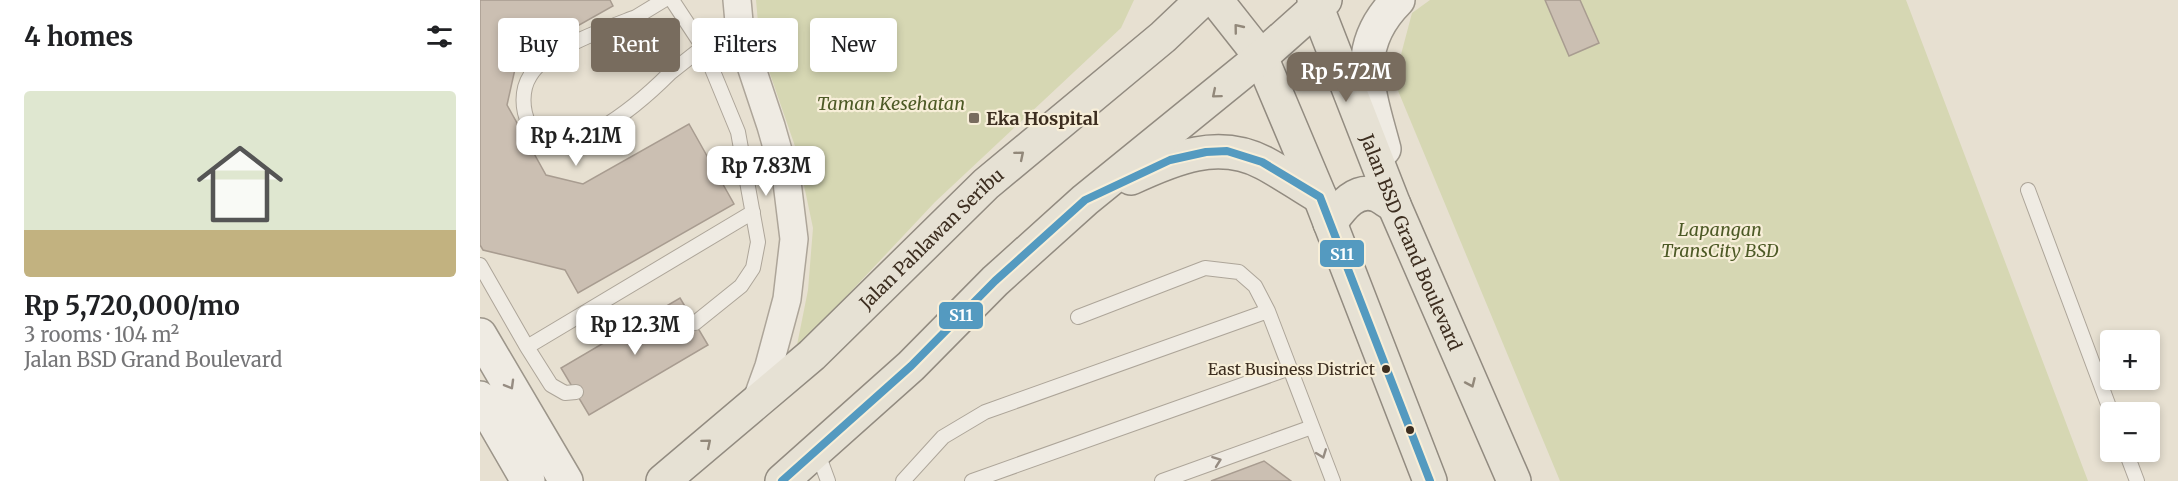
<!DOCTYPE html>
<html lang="en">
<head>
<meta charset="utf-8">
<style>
  body { margin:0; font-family:Merriweather,serif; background:#f2f2f2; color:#202124; height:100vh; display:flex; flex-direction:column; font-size:22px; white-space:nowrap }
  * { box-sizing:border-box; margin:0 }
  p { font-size:20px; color:#757577 }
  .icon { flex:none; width:33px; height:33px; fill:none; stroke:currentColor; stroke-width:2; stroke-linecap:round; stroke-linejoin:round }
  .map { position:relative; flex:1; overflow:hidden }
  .sheet { display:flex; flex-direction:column; background:#fff; width:480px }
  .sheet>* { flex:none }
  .hud { position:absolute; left:18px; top:18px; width:570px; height:54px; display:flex; gap:12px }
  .buttons { position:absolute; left:1620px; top:330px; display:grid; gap:12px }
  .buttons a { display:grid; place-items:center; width:60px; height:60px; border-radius:6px; background:#fff; box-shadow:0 3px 9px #0003; font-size:30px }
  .price { position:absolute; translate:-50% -51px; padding:0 14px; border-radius:12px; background:#fff; color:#222; font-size:20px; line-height:39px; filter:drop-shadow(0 2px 3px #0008) }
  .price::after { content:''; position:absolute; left:50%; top:36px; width:18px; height:14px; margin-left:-9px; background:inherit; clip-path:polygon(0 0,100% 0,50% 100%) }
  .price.active { background:#786c5e; color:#fff }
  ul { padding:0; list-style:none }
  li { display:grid; align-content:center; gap:12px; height:318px; padding:0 24px }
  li+li { border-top:2px solid #e0e0e0 }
  li span { display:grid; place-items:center; height:186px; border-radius:6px; color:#555 }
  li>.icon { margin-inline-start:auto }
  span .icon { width:108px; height:108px; fill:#fffc; stroke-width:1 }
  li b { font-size:26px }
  h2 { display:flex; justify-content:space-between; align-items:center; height:72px; padding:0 24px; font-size:26px }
  .chip { padding:0 21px; border-radius:6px; background:#fff; box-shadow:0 3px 9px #0003; font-size:21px; line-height:54px }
  .chip.active { background:#786c5e; color:#fff }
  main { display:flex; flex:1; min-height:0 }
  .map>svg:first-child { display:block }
  .green { fill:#d6d7b3 }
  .building { fill:#cbbfb2; stroke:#a89c90; stroke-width:1.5 }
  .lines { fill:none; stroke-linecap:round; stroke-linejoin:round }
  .lane-casing { stroke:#ada599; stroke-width:16 }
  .street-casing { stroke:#ada599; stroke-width:30 }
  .secondary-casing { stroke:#9c958a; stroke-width:36 }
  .primary-casing { stroke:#928b80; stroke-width:36 }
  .lane { stroke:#efebe3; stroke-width:14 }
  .street { stroke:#efebe3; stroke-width:27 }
  .secondary { stroke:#efebe3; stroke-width:33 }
  .primary { stroke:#e6e1d4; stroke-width:33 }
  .bus-1-casing { stroke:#f7eed8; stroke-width:12 }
  .bus-1 { stroke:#549ac0; stroke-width:8 }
  .oneway { stroke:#92887a }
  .oneway2 { stroke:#968c82 }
  .poi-dot { fill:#786c5e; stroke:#f7eed8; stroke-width:2 }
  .bus-dot { fill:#3d2e20; stroke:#f7eed8; stroke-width:2 }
  .labels { text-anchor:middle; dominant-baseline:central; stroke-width:4.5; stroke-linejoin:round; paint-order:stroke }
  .bus-label { font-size:16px; fill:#3d2e20; stroke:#f7eed8; text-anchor:end }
  .park-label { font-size:18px; font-style:italic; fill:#4d5a26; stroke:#f7eed8 }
  .poi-label { font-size:18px; font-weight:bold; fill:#3d2e20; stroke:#f7eed8; text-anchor:start }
  .street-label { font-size:18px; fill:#3d2e20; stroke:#f7eed8 }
  .line-badge { stroke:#f7eed8; stroke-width:2 }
  .badge-label { font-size:16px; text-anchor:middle; font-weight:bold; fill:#fff }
</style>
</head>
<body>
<main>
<section class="sheet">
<h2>4 homes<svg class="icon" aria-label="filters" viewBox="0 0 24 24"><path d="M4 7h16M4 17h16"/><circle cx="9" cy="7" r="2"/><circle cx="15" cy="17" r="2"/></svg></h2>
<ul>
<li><span style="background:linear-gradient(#dfe7d0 75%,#c2b280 0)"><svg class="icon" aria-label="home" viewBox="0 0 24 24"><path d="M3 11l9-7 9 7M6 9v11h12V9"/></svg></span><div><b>Rp 5,720,000/mo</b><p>3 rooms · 104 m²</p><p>Jalan BSD Grand Boulevard</p></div></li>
</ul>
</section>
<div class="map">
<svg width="1698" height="481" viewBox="0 0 1698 481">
  <rect width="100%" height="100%" fill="#e7e0d1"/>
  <path class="green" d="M276,0H654L641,28L455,202L316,350L328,290L333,228L317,152L280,45Z
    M950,0H1426L1608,481H1080L914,81L932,13Z"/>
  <path class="building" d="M0,0H130L133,6L37,60L27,105L66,175L103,184L209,124L254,204L98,293L85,270L3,250L0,245Z
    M1065,0H1100L1119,43L1089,56Z
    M200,298L228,345L109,415L81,368Z
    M784,461L811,481H731Z"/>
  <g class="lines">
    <g class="lane-casing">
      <path id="lane" d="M184,0L156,17L190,73L223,47
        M192,0L223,47L258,132L278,242L273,268L261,286L215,323
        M156,17C128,28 64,50 50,76C41,90 42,110 49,124C73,182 166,97 190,73
        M1548,190L1631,412
        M0,265L47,347L71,385L85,393L96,392
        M598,317L725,268L759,272L775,286L788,311
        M47,347L273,212
        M337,451L348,481
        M1646,452L1657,481
        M423,481L463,437L505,412L788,311L853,481
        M492,481L810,368
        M682,481L832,427"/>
    </g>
    <g class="street-casing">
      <path id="street" d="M257,0L260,33L291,126L307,182L314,239L307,299L289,366L276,402"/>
    </g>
    <g class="secondary-casing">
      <path id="secondary" d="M904,149C889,92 870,48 918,0
        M0,335L86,481
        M0,398L48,481"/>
    </g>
    <g class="primary-casing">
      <g id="primary">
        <path d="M736,0L781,57L840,197L950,481"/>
        <path id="s1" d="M834,0L914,205L1034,481"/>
        <path d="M651,178C694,158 738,139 784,163C803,173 821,186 840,197"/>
        <path d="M850,223C861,208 875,187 897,195C902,197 908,202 914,205"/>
        <path id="s2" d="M183,481L332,355L506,184L683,37L722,0"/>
        <path d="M302,481L431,366L515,281L605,200L781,57L845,0"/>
      </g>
    </g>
    <use href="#lane" class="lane"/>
    <use href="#street" class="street"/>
    <use href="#secondary" class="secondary"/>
    <use href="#primary" class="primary"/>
    <g class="bus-1-casing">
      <path id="bus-1" d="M302,481L431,366L515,281L605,200L690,160L726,152L747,151L782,162L840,197L950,481"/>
    </g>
    <use href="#bus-1" class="bus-1"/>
  </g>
  <defs><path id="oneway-chevron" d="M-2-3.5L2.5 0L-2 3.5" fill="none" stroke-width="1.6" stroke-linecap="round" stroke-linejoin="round" transform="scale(1.5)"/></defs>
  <g class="oneway">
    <use href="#oneway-chevron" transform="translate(758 28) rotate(-129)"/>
    <use href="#oneway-chevron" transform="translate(736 94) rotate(140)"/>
    <use href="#oneway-chevron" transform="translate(540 155) rotate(-40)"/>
    <use href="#oneway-chevron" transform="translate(991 383) rotate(66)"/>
    <use href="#oneway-chevron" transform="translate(227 443) rotate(-40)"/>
  </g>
  <g class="oneway2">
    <use href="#oneway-chevron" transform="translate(30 385) rotate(60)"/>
    <use href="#oneway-chevron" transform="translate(842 454) rotate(69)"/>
    <use href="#oneway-chevron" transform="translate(737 461) rotate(-20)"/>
  </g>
  <rect class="poi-dot" x="488" y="112" width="12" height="12" rx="3"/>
  <g class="bus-dot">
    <circle cx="906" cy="369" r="5"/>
    <circle cx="930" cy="430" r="5"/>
  </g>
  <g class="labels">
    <g class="bus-label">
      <text x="895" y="369">East Business District</text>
    </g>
    <g class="park-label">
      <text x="411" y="103">Taman Kesehatan</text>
      <text x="1240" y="229">Lapangan<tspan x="1240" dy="21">TransCity BSD</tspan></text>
    </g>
    <g class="poi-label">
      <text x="506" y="118">Eka Hospital</text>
    </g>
    <g class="street-label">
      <text stroke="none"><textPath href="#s2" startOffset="362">Jalan Pahlawan Seribu</textPath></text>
      <text stroke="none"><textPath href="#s1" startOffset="261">Jalan BSD Grand Boulevard</textPath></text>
    </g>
  </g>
  <g class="line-badge">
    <rect x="839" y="239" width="46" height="29" rx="6" fill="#549ac0"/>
    <rect x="458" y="301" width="46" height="29" rx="6" fill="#549ac0"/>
  </g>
  <g class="badge-label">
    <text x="862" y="260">S11</text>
    <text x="481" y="321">S11</text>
  </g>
</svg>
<div class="buttons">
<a>+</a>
<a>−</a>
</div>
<b class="price active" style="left:866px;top:103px">Rp 5.72M</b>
<b class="price" style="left:96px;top:167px">Rp 4.21M</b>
<b class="price" style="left:286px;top:197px">Rp 7.83M</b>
<b class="price" style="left:155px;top:356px">Rp 12.3M</b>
<div class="hud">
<a class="chip">Buy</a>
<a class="chip active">Rent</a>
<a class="chip">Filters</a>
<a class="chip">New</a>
</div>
</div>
</main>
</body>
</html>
